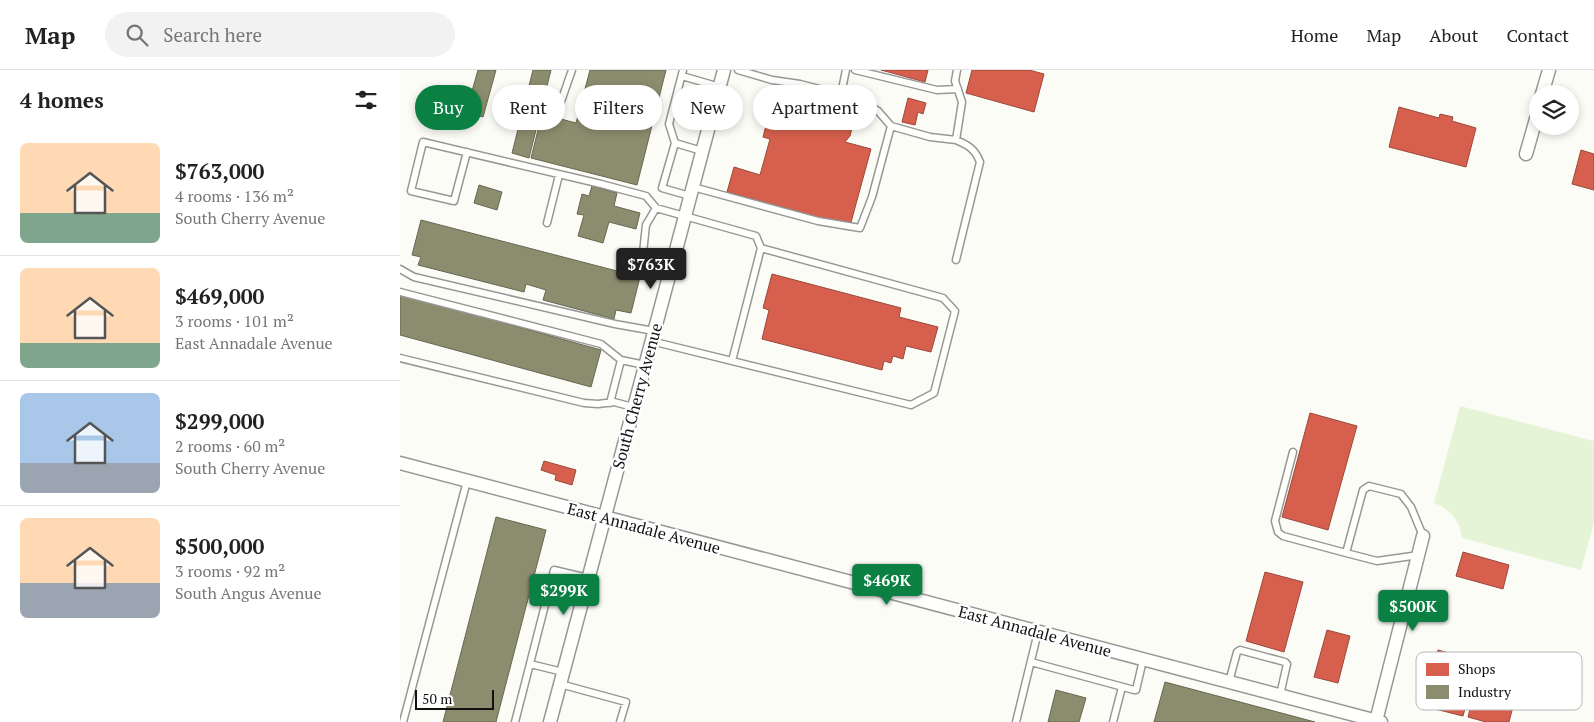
<!DOCTYPE html>
<html lang="en">
<head>
<meta charset="utf-8">
<style>
  body { margin:0; font-family:"PT Serif",serif; background:#f2f2f2; color:#222; height:100vh; display:flex; flex-direction:column; font-size:19px; white-space:nowrap }
  * { box-sizing:border-box; margin:0 }
  p { font-size:16px; color:#767676 }
  .icon { flex:none; width:28px; height:28px; fill:none; stroke:currentColor; stroke-width:2; stroke-linecap:round; stroke-linejoin:round }
  .map { position:relative; flex:1; overflow:hidden }
  .side { display:flex; flex-direction:column; background:#fff; width:400px }
  .side>* { flex:none }
  .guide { position:absolute; left:15px; top:15px; width:475px; height:45px; display:flex; gap:10px }
  .controls { position:absolute; left:1129px; top:15px; display:grid; gap:10px }
  .controls a { display:grid; place-items:center; width:50px; height:50px; border-radius:50%; background:#fff; box-shadow:0 2px 8px #0003; font-size:25px }
  .scale { position:absolute; left:15px; bottom:12px; width:79px; box-sizing:border-box; padding-left:5px; border:2px solid #111; border-top:0; font-size:14px; line-height:18px; white-space:nowrap; color:#111; -webkit-text-stroke:4px #fff; paint-order:stroke }
  .price { position:absolute; translate:-50% -42px; padding:0 11px; border-radius:5px; background:#0b8043; color:#fff; font-size:16px; line-height:32px; filter:drop-shadow(0 1px 2px #0008) }
  .price::after { content:''; position:absolute; left:50%; top:30px; width:15px; height:11px; margin-left:-8px; background:inherit; clip-path:polygon(0 0,100% 0,50% 100%) }
  .price.active { background:#222; color:#fff }
  ul { padding:0; list-style:none }
  li { display:flex; align-items:center; gap:15px; height:125px; padding:0 20px }
  li+li { border-top:1px solid #e0e0e0 }
  li span { display:grid; place-items:center; flex:none; width:140px; height:100px; border-radius:8px; color:#555 }
  li>.icon { margin-inline-start:auto }
  span .icon { width:60px; height:60px; fill:#fffc; stroke-width:1 }
  li b { font-size:21px }
  h2 { display:flex; justify-content:space-between; align-items:center; height:60px; padding:0 20px; font-size:21px }
  .pill { padding:0 18px; border-radius:22px; background:#fff; box-shadow:0 2px 8px #0003; font-size:18px; line-height:45px }
  .pill.active { background:#0b8043; color:#fff }
  header { display:flex; align-items:center; gap:30px; box-sizing:border-box; height:70px; padding:0 25px; background:#fff; border-bottom:1px solid #e0e0e0 }
  header strong { font-size:24px }
  nav { display:flex; gap:28px; margin-inline-start:auto; font-size:18px }
  .search { width:350px; height:45px; background:#f2f2f2; display:flex; align-items:center; gap:12px; box-sizing:border-box; padding:0 18px; border-radius:28px; color:#767676; font-size:19px }
  main { display:flex; flex:1; min-height:0 }
  .map>svg:first-child { display:block }
  .green { fill:#e5f4d6 }
  .shops { fill:#d6604d; stroke:#9b483b }
  .industry { fill:#8c8c6e; stroke:#676752 }
  .lines { fill:none; stroke-linecap:round; stroke-linejoin:round }
  .service-casing { stroke:#979795; stroke-width:9 }
  .minor-casing { stroke:#979795; stroke-width:15 }
  .service { stroke:#fffffe; stroke-width:6 }
  .minor { stroke:#fffffe; stroke-width:12 }
  .labels { text-anchor:middle; dominant-baseline:central; stroke-width:5; stroke-linejoin:round; paint-order:stroke }
  .street-label { font-size:16px; fill:#111; stroke:#fff }
  .key { fill:#fff; stroke:#b8b8b8; stroke-width:1 }
  .key-label { font-size:14px; fill:#111 }
</style>
</head>
<body>
<header>
<strong>Map</strong>
<div class="search"><svg class="icon" aria-label="search" viewBox="0 0 24 24"><circle cx="10" cy="10" r="6"/><path d="M15 15l6 6"/></svg>Search here</div>
<nav><a>Home</a><a>Map</a><a>About</a><a>Contact</a></nav>
</header>
<main>
<section class="side">
<h2>4 homes<svg class="icon" aria-label="filters" viewBox="0 0 24 24"><path d="M4 7h16M4 17h16"/><circle cx="9" cy="7" r="2"/><circle cx="15" cy="17" r="2"/></svg></h2>
<ul>
<li><span style="background:linear-gradient(#ffd9b3 70%,#7fa58c 0)"><svg class="icon" aria-label="home" viewBox="0 0 24 24"><path d="M3 11l9-7 9 7M6 9v11h12V9"/></svg></span><div><b>$763,000</b><p>4 rooms · 136 m²</p><p>South Cherry Avenue</p></div></li>
<li><span style="background:linear-gradient(#ffd9b3 75%,#7fa58c 0)"><svg class="icon" aria-label="home" viewBox="0 0 24 24"><path d="M3 11l9-7 9 7M6 9v11h12V9"/></svg></span><div><b>$469,000</b><p>3 rooms · 101 m²</p><p>East Annadale Avenue</p></div></li>
<li><span style="background:linear-gradient(#a9c7e8 70%,#9aa5b1 0)"><svg class="icon" aria-label="home" viewBox="0 0 24 24"><path d="M3 11l9-7 9 7M6 9v11h12V9"/></svg></span><div><b>$299,000</b><p>2 rooms · 60 m²</p><p>South Cherry Avenue</p></div></li>
<li><span style="background:linear-gradient(#ffd9b3 65%,#9aa5b1 0)"><svg class="icon" aria-label="home" viewBox="0 0 24 24"><path d="M3 11l9-7 9 7M6 9v11h12V9"/></svg></span><div><b>$500,000</b><p>3 rooms · 92 m²</p><p>South Angus Avenue</p></div></li>
</ul>
</section>
<div class="map">
<svg width="1194" height="652" viewBox="0 0 1194 652">
  <rect width="100%" height="100%" fill="#fcfcf7"/>
  <path class="green" d="M1060,336L1194,371V453L1181,500L1062,468C1060,451 1050,439 1034,433Z"/>
  <path class="shops" d="M481,0H528L525,12Z
    M572,0H629L644,4L634,42L566,23Z
    M398,20L442,32L443,39L456,42L450,66L445,72L471,79L450,156L327,122L334,97L360,105L370,69L363,67L375,21L394,26Z
    M508,28L526,33L523,44L518,42L515,55L502,52Z
    M999,37L1039,48L1040,44L1053,47L1052,51L1076,58L1066,97L989,77Z
    M1181,80L1194,84V120L1172,114Z
    M372,204L501,238L499,247L538,257L531,282L506,276L503,289L493,286L491,293L484,291L482,300L362,269L369,240L363,238Z
    M910,343L957,356L928,460L882,447Z
    M144,391L176,400L172,415L155,410L156,405L141,400Z
    M1063,482L1109,495L1103,519L1056,506Z
    M865,502L903,512L884,582L846,571Z
    M927,560L950,566L938,613L914,607Z
    M1038,580L1078,591L1063,646L1023,636Z
    M1082,592L1122,602L1109,652H1086L1068,647Z"/>
  <path class="industry" d="M78,0H96L83,47L66,42Z
    M133,0H151L129,88L112,83Z
    M190,0H266L237,115L131,88L142,44L176,53Z
    M79,115L102,122L97,140L74,133Z
    M192,116L217,123L214,136L240,143L236,159L209,152L203,173L178,166L184,145L177,144L182,124L189,126Z
    M21,150L240,207L231,243L216,240L214,249L143,230L146,220L126,214L124,222L18,195L21,187L12,185Z
    M0,224L201,280L191,317L0,265Z
    M96,447L146,460L96,652H43Z
    M765,612L915,652H754Z
    M656,620L686,628L679,652H648Z"/>
  <g class="lines">
    <g class="service-casing">
      <path id="service" d="M283,0L269,54L275,73L302,81
        M338,0L372,10L400,14L462,30L478,41L491,56L530,67L556,70
        M455,0L537,20L558,19
        M282,6L320,17
        M441,24L446,0
        M157,43L172,0
        M275,73L262,118L290,126
        M67,82L54,131L11,121L23,72L201,114L246,126L256,138
        M293,117L418,151L460,158L472,127L491,56
        M147,153L159,105
        M556,190L580,92C575,79 568,75 556,70L562,32L555,11L557,0
        M0,199L14,207L215,254L254,261
        M0,222L201,274L221,290L245,295
        M251,271L511,335L534,323L555,241L543,228L361,178L356,166L256,138L246,155L243,183C247,192 262,193 272,196
        M0,288L184,333L198,334L214,332L233,337
        M332,291L361,178
        M210,333L221,290
        M893,382L875,451L878,462L883,466L946,483
        M1019,485L977,491L946,483L963,420L969,416L1001,424L1011,437L1023,466
        M631,592L734,620H736L743,590
        M130,594L163,602
        M829,612L837,582L840,580L885,592L887,594L880,625
        M160,614L226,632L220,652
        M3,652L67,411
        M115,652L154,500L188,508
        M616,652L638,562
        M713,652L722,617"/>
    </g>
    <g class="minor-casing">
      <path id="minor" d="M1142,24L1149,0
        M1126,84L1138,42
        M0,393L981,652
        M976,651L1023,466
        M150,652L324,0"/>
    </g>
    <use href="#service" class="service"/>
    <use href="#minor" class="minor"/>
  </g>
  <g class="labels">
    <g class="street-label">
      <text transform="translate(237 326) rotate(-75)">South Cherry Avenue</text>
      <text transform="translate(244 458) rotate(15)">East Annadale Avenue</text>
      <text transform="translate(635 561) rotate(15)">East Annadale Avenue</text>
    </g>
  </g>
  <rect x="1016" y="582" width="166" height="58" rx="8" class="key"/>
  <rect x="1026" y="593" width="23" height="13" fill="#d6604d"/>
  <rect x="1026" y="615" width="23" height="14" fill="#8c8c6e"/>
  <g class="key-label">
    <text x="1058" y="604">Shops</text>
    <text x="1058" y="627">Industry</text>
  </g>
</svg>
<div class="controls">
<a><svg class="icon" aria-label="layers" viewBox="0 0 24 24"><path d="M12 4l9 5-9 5-9-5zM3 14l9 5 9-5"/></svg></a>
</div>
<div class="scale">50 m</div>
<b class="price active" style="left:251px;top:220px">$763K</b>
<b class="price" style="left:487px;top:536px">$469K</b>
<b class="price" style="left:164px;top:546px">$299K</b>
<b class="price" style="left:1013px;top:562px">$500K</b>
<div class="guide">
<a class="pill active">Buy</a>
<a class="pill">Rent</a>
<a class="pill">Filters</a>
<a class="pill">New</a>
<a class="pill">Apartment</a>
</div>
</div>
</main>
</body>
</html>
